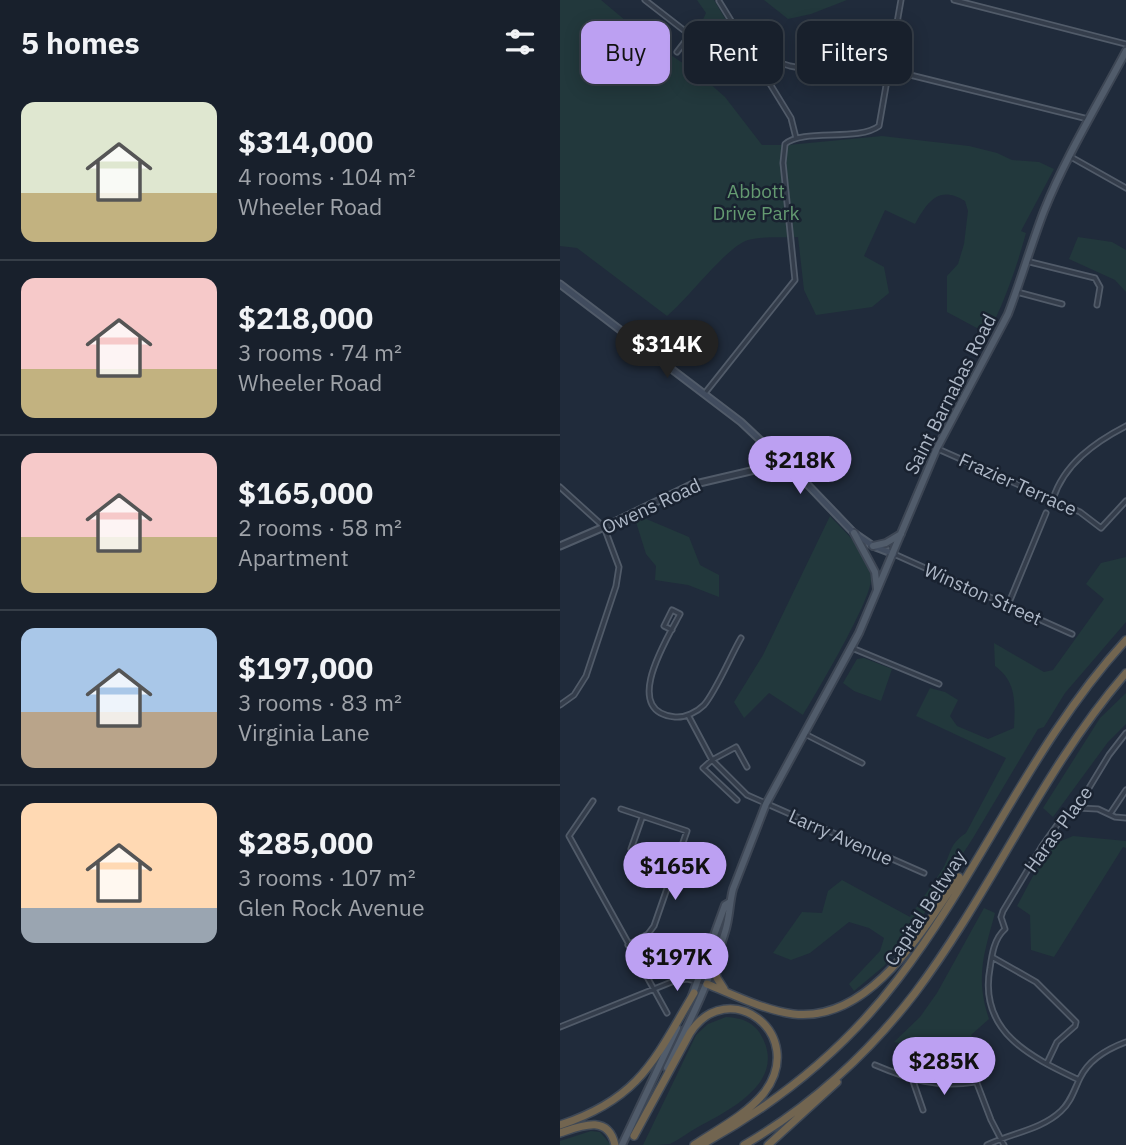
<!DOCTYPE html>
<html lang="en">
<head>
<meta charset="utf-8">
<style>
  body { margin:0; font-family:"IBM Plex Sans",sans-serif; background:#252d38; color:#f1f3f6; height:100vh; display:flex; flex-direction:column; font-size:26px; white-space:nowrap }
  * { box-sizing:border-box; margin:0 }
  p { font-size:23px; color:#9fa3a9 }
  .icon { flex:none; width:38px; height:38px; fill:none; stroke:currentColor; stroke-width:2; stroke-linecap:round; stroke-linejoin:round }
  .map { position:relative; flex:1; overflow:hidden }
  .side { display:flex; flex-direction:column; background:#18202c; width:560px }
  .side>* { flex:none }
  .guide { position:absolute; left:21px; top:21px; width:439px; height:63px; display:flex; gap:14px }
  .price { position:absolute; translate:-50% -60px; padding:0 16px; border-radius:24px; background:#bca0f2; color:#111; font-size:23px; line-height:46px; filter:drop-shadow(0 2px 4px #0008) }
  .price::after { content:''; position:absolute; left:50%; top:42px; width:21px; height:16px; margin-left:-10px; background:inherit; clip-path:polygon(0 0,100% 0,50% 100%) }
  .price.selected { background:#222; color:#fff }
  ul { padding:0; list-style:none }
  li { display:flex; align-items:center; gap:21px; height:175px; padding:0 21px }
  li+li { border-top:2px solid #363e48 }
  li span { display:grid; place-items:center; flex:none; width:196px; height:140px; border-radius:14px; color:#555 }
  li>.icon { margin-inline-start:auto }
  span .icon { width:84px; height:84px; fill:#fffc; stroke-width:1 }
  li b { font-size:30px }
  h2 { display:flex; justify-content:space-between; align-items:center; height:84px; padding:0 21px; font-size:30px }
  .tag { padding:0 24px; border-radius:14px; background:#18202c; box-shadow:0 4px 18px #0003,0 0 0 2px #363e48; font-size:24px; line-height:63px }
  .tag.selected { background:#bca0f2; color:#111 }
  main { display:flex; flex:1; min-height:0 }
  .map>svg:first-child { display:block }
  .green { fill:#22383c }
  .lines { fill:none; stroke-linecap:round; stroke-linejoin:round }
  .minor-casing { stroke:#515b69; stroke-width:7 }
  .tertiary-casing { stroke:#515b69; stroke-width:9 }
  .secondary-casing { stroke:#515b69; stroke-width:9 }
  .primary-casing { stroke:#3d4654; stroke-width:10 }
  .motorway-casing { stroke:#3e4856; stroke-width:10 }
  .minor { stroke:#343d4b; stroke-width:3.5 }
  .tertiary { stroke:#343d4b; stroke-width:5 }
  .secondary { stroke:#414c5e; stroke-width:5 }
  .primary { stroke:#515c6b; stroke-width:6 }
  .motorway { stroke:#726550; stroke-width:7 }
  .labels { text-anchor:middle; dominant-baseline:central; stroke-width:5; stroke-linejoin:round; paint-order:stroke }
  .park-label { font-size:19px; fill:#649a71; stroke:#192230 }
  .street-label { font-size:19px; fill:#aeb8c7; stroke:#192230 }
</style>
</head>
<body>
<main>
<section class="side">
<h2>5 homes<svg class="icon" aria-label="filters" viewBox="0 0 24 24"><path d="M4 7h16M4 17h16"/><circle cx="9" cy="7" r="2"/><circle cx="15" cy="17" r="2"/></svg></h2>
<ul>
<li><span style="background:linear-gradient(#dfe7d0 65%,#c2b280 0)"><svg class="icon" aria-label="home" viewBox="0 0 24 24"><path d="M3 11l9-7 9 7M6 9v11h12V9"/></svg></span><div><b>$314,000</b><p>4 rooms · 104 m²</p><p>Wheeler Road</p></div></li>
<li><span style="background:linear-gradient(#f6c9c9 65%,#c2b280 0)"><svg class="icon" aria-label="home" viewBox="0 0 24 24"><path d="M3 11l9-7 9 7M6 9v11h12V9"/></svg></span><div><b>$218,000</b><p>3 rooms · 74 m²</p><p>Wheeler Road</p></div></li>
<li><span style="background:linear-gradient(#f6c9c9 60%,#c2b280 0)"><svg class="icon" aria-label="home" viewBox="0 0 24 24"><path d="M3 11l9-7 9 7M6 9v11h12V9"/></svg></span><div><b>$165,000</b><p>2 rooms · 58 m²</p><p>Apartment</p></div></li>
<li><span style="background:linear-gradient(#a9c7e8 60%,#b9a48a 0)"><svg class="icon" aria-label="home" viewBox="0 0 24 24"><path d="M3 11l9-7 9 7M6 9v11h12V9"/></svg></span><div><b>$197,000</b><p>3 rooms · 83 m²</p><p>Virginia Lane</p></div></li>
<li><span style="background:linear-gradient(#ffd9b3 75%,#9aa5b1 0)"><svg class="icon" aria-label="home" viewBox="0 0 24 24"><path d="M3 11l9-7 9 7M6 9v11h12V9"/></svg></span><div><b>$285,000</b><p>3 rooms · 107 m²</p><p>Glen Rock Avenue</p></div></li>
</ul>
</section>
<div class="map">
<svg width="566" height="1145" viewBox="0 0 566 1145">
  <rect width="100%" height="100%" fill="#202b3b"/>
  <path class="green" d="M0,0H41L90,41L139,74L165,97L202,145H228L322,136L409,146L437,153L452,160L479,162L494,169L461,231L466,233C456,269 445,301 428,334L387,312V276L398,264L404,244L408,211L405,201C379,185 368,201 355,224L325,210L304,256L324,267L329,293L312,307L256,315L244,290L238,237C222,238 202,236 188,240C166,247 129,298 107,316L17,248L0,246Z
    M137,0H154L178,40L169,42L138,30L146,13Z
    M204,0H287L251,14L228,19Z
    M518,237L552,242L566,250V292L555,280L509,259Z
    M270,516C287,534 309,553 311,579C312,599 256,694 243,715L209,693L184,718L174,702L203,655Z
    M84,518L129,537L140,565L159,575V597L128,585L95,580L96,566L86,554L76,522Z
    M566,557V622L505,693L484,727L478,729L413,838L358,923L324,966L294,991L289,984L320,951L324,938L309,928L289,922L250,953L231,960L213,953L242,912L262,913L268,891L282,880L350,917C360,901 372,886 382,870C392,853 388,845 406,833L446,758L356,716L370,688L385,692L398,700L390,716L397,726L428,739L454,728C455,703 457,682 435,666L434,643L484,672L493,670L544,599L526,584L541,563Z
    M304,658L332,669L321,701L294,691L283,683L297,659Z
    M566,693V724L548,742L493,817L483,808L540,718Z
    M513,836L566,841V848L563,847L494,957L471,950L470,915L457,906L489,846Z
    M424,908L435,913C424,954 415,977 429,1019L411,1035L429,1060L403,1057L334,1042L360,1017L377,993Z
    M166,1017C185,1018 197,1024 204,1041C223,1084 168,1111 138,1127C129,1132 120,1139 110,1144C102,1145 91,1145 83,1145L136,1035L148,1024Z
    M31,1131L40,1132L51,1145H0V1141Z"/>
  <g class="lines">
    <g class="minor-casing">
      <path id="minor" d="M85,0L130,35L230,66L261,72L310,68L338,72L528,119
        M394,0L566,44
        M159,1L231,118L236,138
        M117,52L130,35
        M511,157L566,188
        M466,261L535,278L540,287L537,305
        M457,292L502,304
        M145,393L235,280L223,163L225,144C243,128 298,142 319,126L341,0
        M378,449L520,512L541,528L566,501
        M0,487L44,527L59,567L56,586L26,676L14,695L0,705
        M493,499C504,464 535,442 566,426
        M334,554L512,634
        M448,605L486,513
        M112,630L104,626L112,610L120,614C108,637 60,712 115,717C125,718 137,712 144,705C156,691 171,655 181,638
        M292,648L379,684
        M128,715L152,760L187,795L364,873
        M245,734L302,763
        M177,800L143,768L152,760L176,747L187,767
        M33,801L9,836L107,1013
        M518,808L538,809L555,817L566,818
        M61,809L127,831L94,926L88,934L68,945
        M550,814L566,790
        M82,818L71,849L113,873
        M432,957L476,982L516,1022L515,1026L497,1042L487,1063
        M0,1027L114,981L127,979L146,983
        M315,1065C350,1080 378,1088 415,1082
        M413,1073L431,1120L444,1145
        M519,1080C471,1057 418,1032 430,968C432,954 434,939 445,929L441,917L443,911L482,846L502,818L518,806L549,755L566,733
        M353,1081L363,1110
        M427,1145C451,1133 481,1130 501,1111C511,1102 514,1090 520,1078C529,1059 547,1049 566,1042"/>
    </g>
    <g class="tertiary-casing">
      <path id="tertiary" d="M0,546L44,527L131,485L225,463"/>
    </g>
    <g class="secondary-casing">
      <path id="secondary" d="M0,284L181,422L247,484L294,533L313,546L334,554"/>
    </g>
    <g class="primary-casing">
      <path id="primary" d="M294,533L315,572L317,589
        M313,546L326,543L341,534
        M132,996L165,905L170,902
        M107,1068C129,1023 151,979 165,932C170,917 169,904 173,889L206,804L299,633L377,448L448,314C461,280 471,245 484,211C506,156 538,104 566,51
        M62,1145L117,1028"/>
    </g>
    <g class="motorway-casing">
      <path id="motorway" d="M154,965L157,978L164,989
        M147,984C174,995 204,1010 233,1014C310,1023 362,931 399,877
        M0,1125C79,1099 94,1061 134,993
        M0,1133C21,1126 48,1114 55,1145
        M74,1136L130,1033C168,974 249,1034 204,1093C186,1115 158,1129 134,1145
        M141,1145C218,1103 285,1049 338,979C421,871 473,741 566,640
        M184,1145C250,1107 309,1053 355,993C432,891 482,770 566,673
        M208,1145L277,1082"/>
    </g>
    <use href="#minor" class="minor"/>
    <use href="#tertiary" class="tertiary"/>
    <use href="#secondary" class="secondary"/>
    <use href="#primary" class="primary"/>
    <use href="#motorway" class="motorway"/>
  </g>
  <g class="labels">
    <g class="park-label">
      <text x="196" y="191">Abbott<tspan x="196" dy="22">Drive Park</tspan></text>
    </g>
    <g class="street-label">
      <text transform="translate(390 394) rotate(-63)">Saint Barnabas Road</text>
      <text transform="translate(458 484) rotate(24)">Frazier Terrace</text>
      <text transform="translate(91 506) rotate(-25)">Owens Road</text>
      <text transform="translate(423 594) rotate(24)">Winston Street</text>
      <text transform="translate(498 829) rotate(-54)">Haras Place</text>
      <text transform="translate(281 837) rotate(24)">Larry Avenue</text>
      <text transform="translate(365 908) rotate(-57)">Capital Beltway</text>
    </g>
  </g>
</svg>
<b class="price selected" style="left:107px;top:380px">$314K</b>
<b class="price" style="left:240px;top:496px">$218K</b>
<b class="price" style="left:115px;top:902px">$165K</b>
<b class="price" style="left:117px;top:993px">$197K</b>
<b class="price" style="left:384px;top:1097px">$285K</b>
<div class="guide">
<a class="tag selected">Buy</a>
<a class="tag">Rent</a>
<a class="tag">Filters</a>
</div>
</div>
</main>
</body>
</html>
